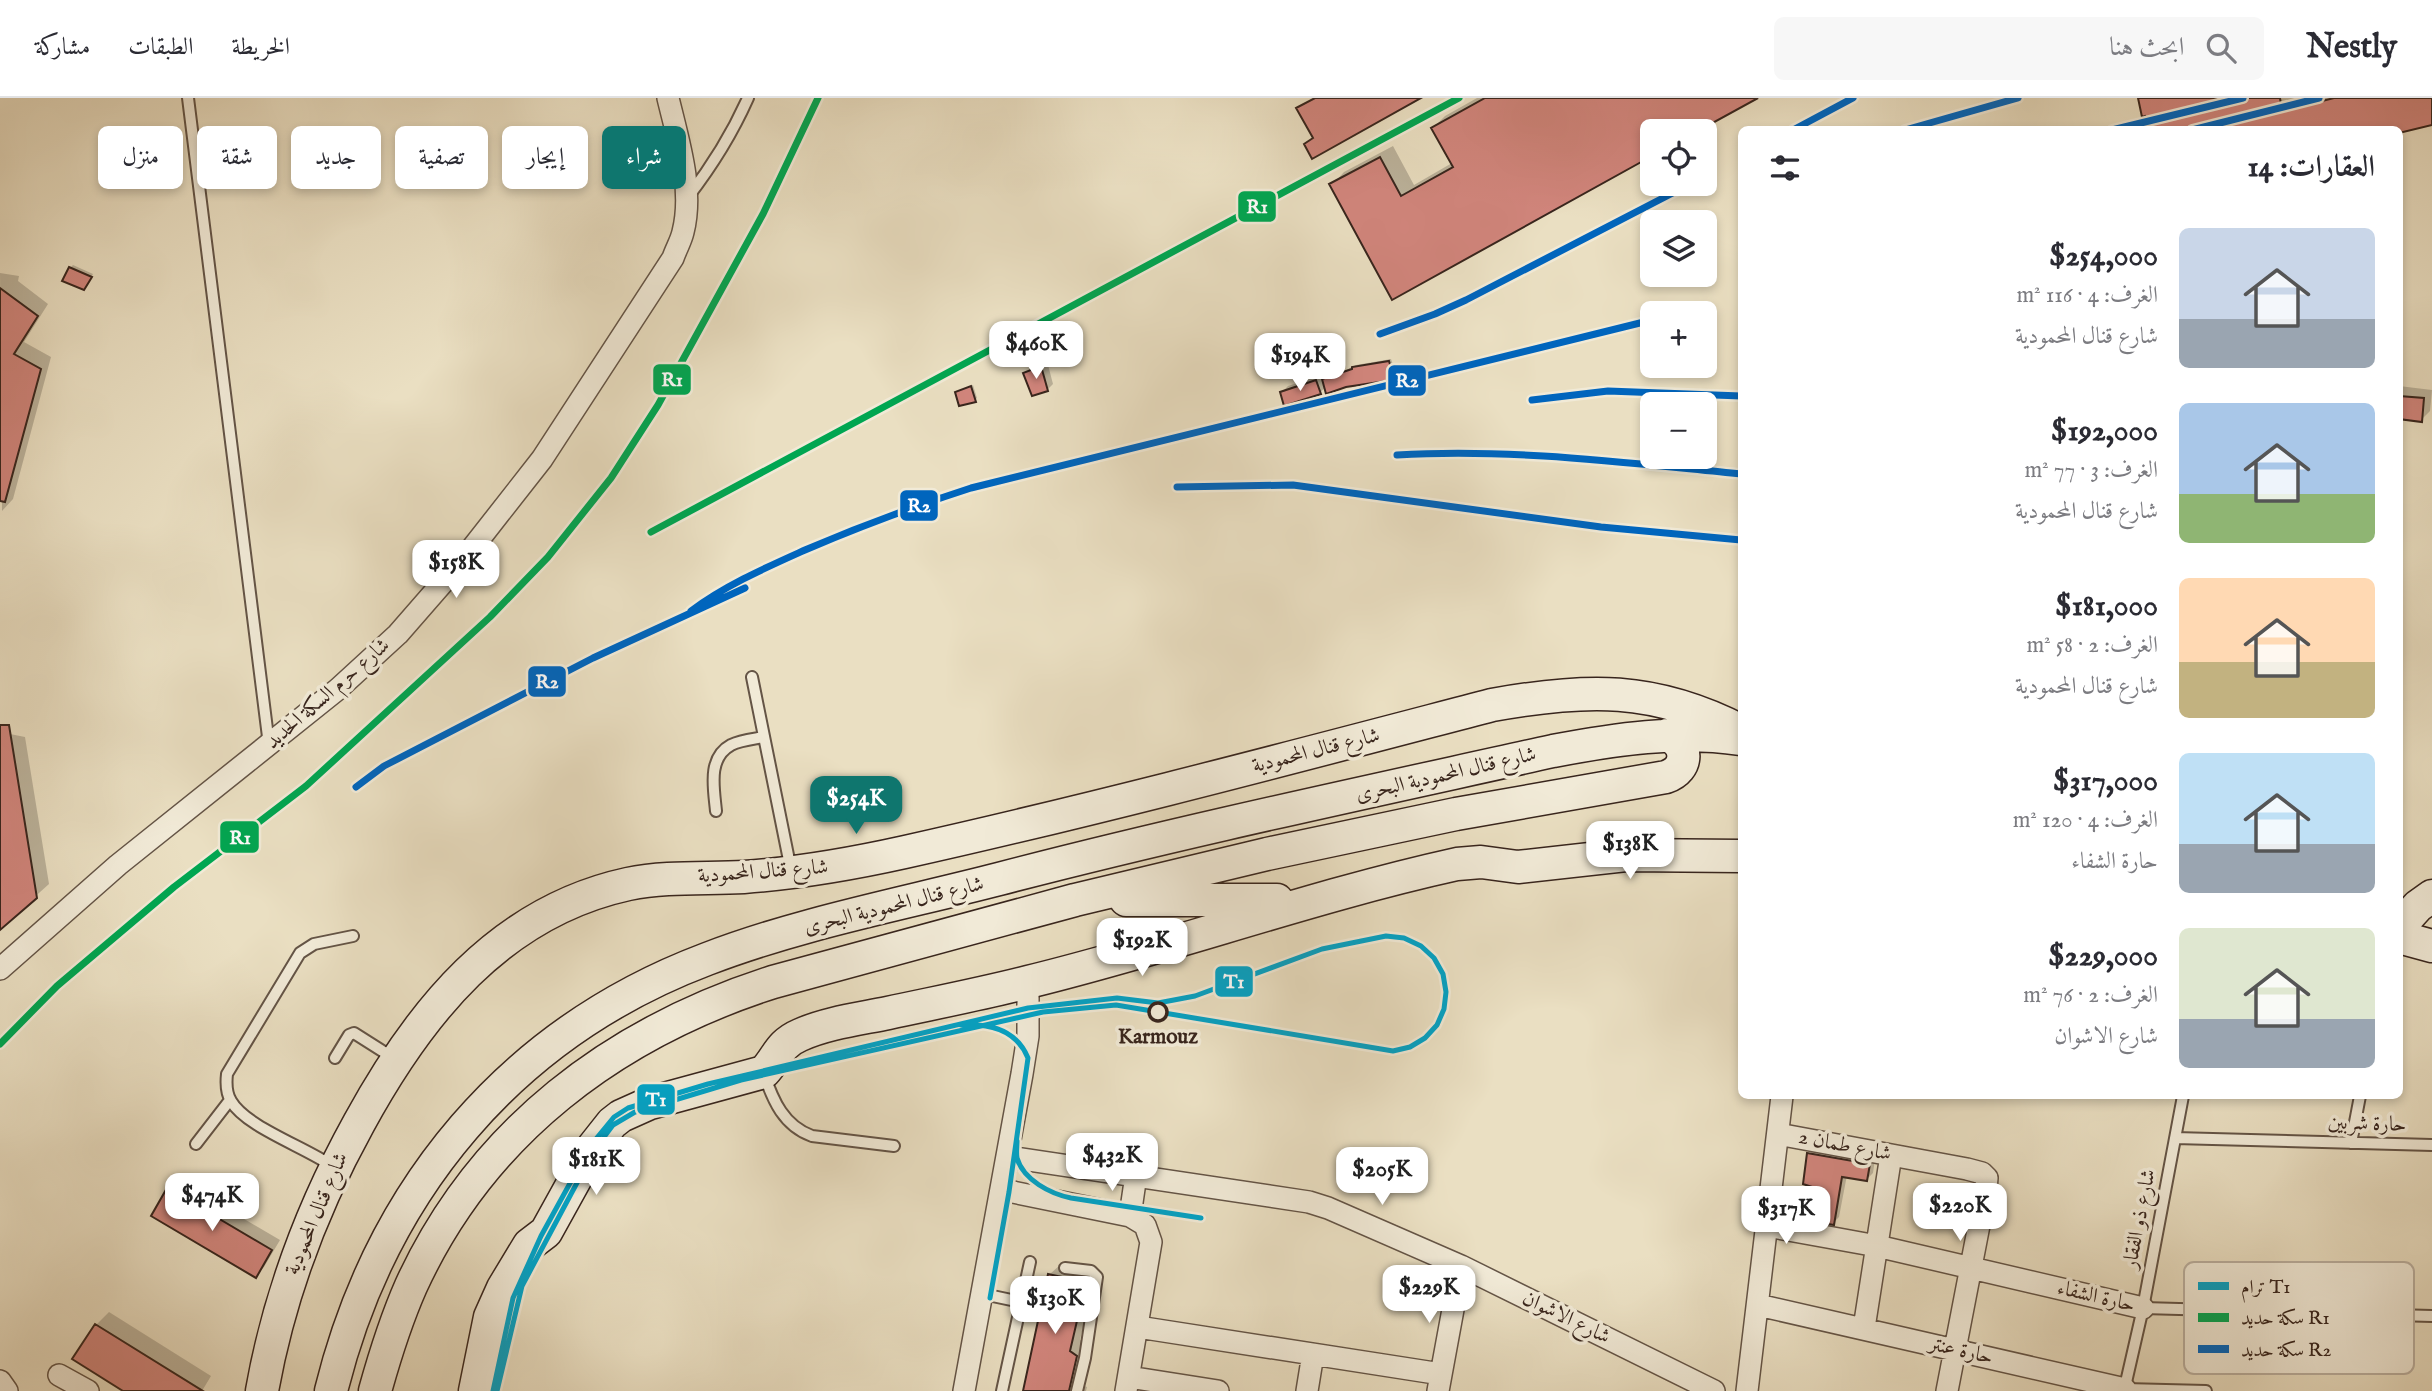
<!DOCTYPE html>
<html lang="ar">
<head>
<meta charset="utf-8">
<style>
  body { margin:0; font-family:"IM FELL English",Amiri,serif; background:#f7f7f7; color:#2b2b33; direction:rtl; height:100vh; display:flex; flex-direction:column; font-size:26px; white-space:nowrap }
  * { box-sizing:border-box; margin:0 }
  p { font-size:23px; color:#7c7c81 }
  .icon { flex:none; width:38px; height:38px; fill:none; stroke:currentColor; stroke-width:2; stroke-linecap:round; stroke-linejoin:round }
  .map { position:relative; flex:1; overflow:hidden; direction:ltr }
  .sheet { position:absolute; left:1738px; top:28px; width:665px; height:973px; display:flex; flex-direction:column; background:#fff; border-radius:10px; box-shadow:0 4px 10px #0003; direction:rtl }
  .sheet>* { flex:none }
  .guide { position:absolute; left:21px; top:28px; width:665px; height:63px; direction:rtl; display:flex; gap:14px }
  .tools { position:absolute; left:1640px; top:21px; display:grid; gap:14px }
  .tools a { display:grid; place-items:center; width:77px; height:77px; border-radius:10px; background:#fff; box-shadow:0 4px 10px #0003; font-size:35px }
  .price { position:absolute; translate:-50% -60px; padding:0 16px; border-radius:14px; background:#fff; color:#222; font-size:23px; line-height:46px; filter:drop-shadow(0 2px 4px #0008) }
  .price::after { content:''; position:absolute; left:50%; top:42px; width:21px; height:16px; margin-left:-10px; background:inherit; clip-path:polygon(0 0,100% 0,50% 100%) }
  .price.active { background:#0f766e; color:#fff }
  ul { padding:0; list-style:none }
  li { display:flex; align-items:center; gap:21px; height:175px; padding:0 28px }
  li span { display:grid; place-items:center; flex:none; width:196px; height:140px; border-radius:10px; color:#555 }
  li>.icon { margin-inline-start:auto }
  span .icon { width:84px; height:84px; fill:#fffc; stroke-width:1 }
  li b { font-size:30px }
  h2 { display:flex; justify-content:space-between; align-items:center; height:84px; padding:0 28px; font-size:30px }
  .chip { padding:0 24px; border-radius:10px; background:#fff; box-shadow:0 4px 10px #0003; font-size:24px; line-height:63px }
  .chip.active { background:#0f766e; color:#fff }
  header { display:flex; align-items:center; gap:42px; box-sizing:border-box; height:98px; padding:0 35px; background:#fff; border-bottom:2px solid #e1e1e2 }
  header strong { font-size:33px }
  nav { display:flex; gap:38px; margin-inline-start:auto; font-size:24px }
  .search { width:490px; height:63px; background:#f7f7f7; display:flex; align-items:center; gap:18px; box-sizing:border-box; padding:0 24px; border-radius:10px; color:#7c7c81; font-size:26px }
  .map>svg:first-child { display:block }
  .shadow { fill:#0003 }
  .building { fill:#d1857c; stroke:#38251d; stroke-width:2 }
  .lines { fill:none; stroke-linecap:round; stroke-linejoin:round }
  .lane-casing { stroke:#645446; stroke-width:14 }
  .street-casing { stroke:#645446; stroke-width:24 }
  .secondary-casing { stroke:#38251d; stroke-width:35 }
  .lane { stroke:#f1ead7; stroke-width:10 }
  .street { stroke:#f1ead7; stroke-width:21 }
  .secondary { stroke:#f1ead7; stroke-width:32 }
  .rail-1-casing { stroke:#f1ead7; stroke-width:12 }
  .rail-2-casing { stroke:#f1ead7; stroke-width:12 }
  .rail-1 { stroke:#00a651; stroke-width:7 }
  .rail-2 { stroke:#0065bd; stroke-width:7 }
  .tram-1-casing { stroke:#f1ead7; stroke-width:10 }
  .tram-1 { stroke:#03a2c5; stroke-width:5 }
  .stop-dot { fill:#f1ead7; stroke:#38251d; stroke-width:3.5 }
  .labels { text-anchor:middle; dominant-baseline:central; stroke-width:7; stroke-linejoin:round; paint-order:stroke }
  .street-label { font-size:21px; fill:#38251d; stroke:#f1ead7 }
  .stop-label { font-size:21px; font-weight:bold; fill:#38251d; stroke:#f1ead7 }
  .key { fill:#f1ead7; stroke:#baaf9f; stroke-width:2 }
  .key-label { font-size:19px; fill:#38251d }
  .line-badge { stroke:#f1ead7; stroke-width:2.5 }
  .badge-label { font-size:19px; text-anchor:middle; font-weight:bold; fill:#fff }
</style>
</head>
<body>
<header>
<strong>Nestly</strong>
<div class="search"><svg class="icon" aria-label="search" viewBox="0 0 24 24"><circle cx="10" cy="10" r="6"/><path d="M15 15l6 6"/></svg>ابحث هنا</div>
<nav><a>الخريطة</a><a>الطبقات</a><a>مشاركة</a></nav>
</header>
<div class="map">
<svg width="2432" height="1293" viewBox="0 0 2432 1293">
  <rect width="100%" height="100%" fill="#eadfc2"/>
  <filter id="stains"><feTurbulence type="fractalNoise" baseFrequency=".00286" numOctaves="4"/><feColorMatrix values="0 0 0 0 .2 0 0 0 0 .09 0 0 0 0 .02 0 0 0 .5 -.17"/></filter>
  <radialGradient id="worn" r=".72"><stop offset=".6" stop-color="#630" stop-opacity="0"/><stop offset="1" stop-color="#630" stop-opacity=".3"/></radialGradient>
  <path class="shadow" d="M1477,0H1754L1694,33H1652V56L1393,199L1332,87L1344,74L1393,48L1414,87L1452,65L1433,30L1445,18Z
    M2140,0H2432V25L2399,32H2147Z
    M73,167L93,176L86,188L70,170Z
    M0,175L19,178L18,183L48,206L24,244L51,259L13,401L2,413Z
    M1391,261L1394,270L1388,278L1326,288L1320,295L1282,294L1288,288L1322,277L1324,283L1356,267Z
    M1047,263L1053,286L1047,292L1025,276L1031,270Z
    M973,287L977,300L975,302L957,294Z
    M2399,288L2432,292L2430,313L2421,322L2399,320Z
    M0,634L25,639L49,786L0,830Z
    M1815,1050L1875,1061L1873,1075L1867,1081L1847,1077L1839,1119L1833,1125L1822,1099L1809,1056Z
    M178,1082L280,1142L264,1169L255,1178L153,1118L169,1091Z
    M1061,1166L1097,1172L1080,1242L1088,1245L1082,1287L1087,1289L1086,1293H1025L1049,1177Z
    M109,1214L211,1278L202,1293H126L75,1261L96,1227Z"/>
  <path class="building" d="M1315,0H1421L1312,61L1304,46L1313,40L1296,10Z
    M1485,0H1758L1698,33H1652V58L1392,202L1329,86L1380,59L1401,98L1453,69L1431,30Z
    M2138,0H2280L2282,13L2334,0H2432V27L2399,35V32H2146L2145,18L2142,19Z
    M69,169L92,179L84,192L62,183Z
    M0,190L38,218L14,256L41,271L5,404L0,403Z
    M1389,263L1392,273L1386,283L1346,289L1326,296L1322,281L1352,271V269Z
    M1041,268L1048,293L1032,298L1023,275Z
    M1316,282L1321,296L1284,308L1280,294Z
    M971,288L976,304L959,308L955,294Z
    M2399,298L2424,300L2422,324L2399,321Z
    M0,627H9L37,800L0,832Z
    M1807,1055L1870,1066L1867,1083L1842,1079L1834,1127L1816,1124L1820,1101L1816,1100L1818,1091L1803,1086Z
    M167,1090L272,1152L256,1180L151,1118Z
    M1048,1176L1086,1184L1070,1253L1077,1258L1069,1293H1023Z
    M95,1226L203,1293H123L72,1261Z"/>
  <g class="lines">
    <g class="lane-casing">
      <path id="lane" d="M188,0L269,647
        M688,99C712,68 732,36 748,0
        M752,579L791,772
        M716,713C714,691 707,660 731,647C741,642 754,641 764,639
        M335,960L349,937L354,935L395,961
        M764,976C773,1003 784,1028 812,1038L894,1048
        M2175,1040L2432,1047
        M2351,1045L2360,998
        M196,1046L230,1002
        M332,1068C305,1049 246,1029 231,1003C226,995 226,985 227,976L300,855L314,846L353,838
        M1065,1170L1091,1173L1097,1179L1085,1260L1077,1293
        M983,1196L1021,1204
        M2143,1210L2432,1218
        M2125,1291L2206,1293
        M1002,1293L1030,1164
        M2124,1293L2143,1210L2183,998"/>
    </g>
    <g class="street-casing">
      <path id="street" d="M0,871L118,767L338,591L398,536L466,458L542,361L673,160C676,151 681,143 683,134C694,91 678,42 668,0
        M1778,1036L1967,1071L1982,1075L1987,1080L1986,1091L1947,1293
        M1009,1059L1309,1104L1328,1110L1461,1168L1714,1293
        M1003,1092L1130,1118L1145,1127L1151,1144L1126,1293
        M1130,1118L1136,1077
        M1767,1128L1877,1148L2143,1210
        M1758,1207L2125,1291
        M1138,1229L1441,1276
        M1864,1230L1891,1057
        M59,1277L88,1293
        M1129,1279L1218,1293
        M0,1283L7,1293
        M964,1293L1022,976L1028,938V884
        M1307,1293L1313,1256
        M1438,1293L1461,1168
        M1747,1293L1782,998"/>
    </g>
    <g class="secondary-casing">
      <path id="secondary" d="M1126,802H1277
        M2399,829L2418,808L2432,798
        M2399,839L2432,848
        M262,1293C279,1197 312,1110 359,1025C419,915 499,814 628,786C667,778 705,781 744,779C799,775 851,766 905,754C1102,710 1297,658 1492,607C1586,590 1654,588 1741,633
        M331,1293C381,1091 511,935 707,861C801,825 902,806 999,781C1183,733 1368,694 1553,653C1616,641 1677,632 1740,641
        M375,1293C385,1257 396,1222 411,1188C482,1033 614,935 773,884L1075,802L1267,756L1456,716L1666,679C1689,671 1689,646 1667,637
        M475,1293L490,1219L503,1190L529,1147L546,1134L593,1049L612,1025L621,1018L650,1005L764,974C778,959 779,946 800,937C827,925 859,921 888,915C934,905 981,896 1028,884C1172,849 1312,798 1457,766L1481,764L1518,769L1626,757L1741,758"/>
    </g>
    <use href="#lane" class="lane"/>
    <use href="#street" class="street"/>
    <use href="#secondary" class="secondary"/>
    <g class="rail-1-casing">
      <path id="rail-1" d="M651,434L1459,0
        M0,946L57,888L174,789L306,688L490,519L548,459L611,380L658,307L763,116L818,0"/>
    </g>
    <g class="rail-2-casing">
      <path id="rail-2" d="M1793,32L1853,0
        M1905,32L2018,0
        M2112,32L2243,0
        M2192,32L2319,0
        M1380,236L1435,216L1466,202L1690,86
        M1532,302L1608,293L1741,298
        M1397,357C1512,350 1627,365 1741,376
        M1177,389L1293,387L1601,429L1741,442
        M691,513C726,487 765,470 805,452C861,428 912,409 971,390L1652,222
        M356,689L384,668L593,560L745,490"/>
    </g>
    <use href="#rail-1" class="rail-1"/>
    <use href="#rail-2" class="rail-2"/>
    <g class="tram-1-casing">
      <path id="tram-1" d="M961,927C989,925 1016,931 1028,960L1009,1094L990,1200
        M1017,1043C1017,1048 1016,1055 1017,1060C1023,1082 1051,1096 1071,1100L1201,1120
        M493,1293L513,1200L541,1138L591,1047L614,1019L628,1010L708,986L1028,910L1117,900L1158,905L1195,898L1322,851L1386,838L1404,840L1421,848L1434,860L1443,876L1446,894L1444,911L1437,927L1425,940L1410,949L1393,953L1116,907L1043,914L741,982L635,1014L613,1027L595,1051L522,1188L497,1293"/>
    </g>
    <use href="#tram-1" class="tram-1"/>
  </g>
  <circle class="stop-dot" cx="1158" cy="914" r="9"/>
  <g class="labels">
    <g class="street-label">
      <text transform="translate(328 596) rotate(-41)">شارع حرم السكة الحديد</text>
      <text transform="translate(1316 653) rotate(-14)">شارع قنال المحمودية</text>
      <text transform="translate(1446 677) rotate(-13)">شارع قنال المحمودية البحرى</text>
      <text transform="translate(763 774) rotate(-4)">شارع قنال المحمودية</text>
      <text transform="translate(894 808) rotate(-14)">شارع قنال المحمودية البحرى</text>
      <text transform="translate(2367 1026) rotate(2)">حارة شربين</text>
      <text transform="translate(1845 1048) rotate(11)">شارع طمان 2</text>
      <text transform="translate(317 1116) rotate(-67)">شارع قنال المحمودية</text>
      <text transform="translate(2140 1121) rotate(-79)">شارع ذو الفقار</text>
      <text transform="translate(2096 1199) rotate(13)">حارة الشفاء</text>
      <text transform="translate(1566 1220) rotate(26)">شارع الاشوان</text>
      <text transform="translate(1961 1253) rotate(13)">حارة عنتر</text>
    </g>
    <g class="stop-label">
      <text x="1158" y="939">Karmouz</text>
    </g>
  </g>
  <rect x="2184" y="1164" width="230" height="112" rx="10" class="key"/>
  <rect x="2198" y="1184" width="31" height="8" fill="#03a2c5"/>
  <rect x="2198" y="1215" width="31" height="9" fill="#00a651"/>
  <rect x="2198" y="1247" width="31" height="8" fill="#0065bd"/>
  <g class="key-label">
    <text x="2241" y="1195">ترام T1</text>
    <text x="2241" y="1226">سكة حديد R1</text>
    <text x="2241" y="1258">سكة حديد R2</text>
  </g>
  <g class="line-badge">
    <rect x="1237" y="92" width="40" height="33" rx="7" fill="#00a651"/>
    <rect x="652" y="265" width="40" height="33" rx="7" fill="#00a651"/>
    <rect x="1387" y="266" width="40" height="33" rx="7" fill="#0065bd"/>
    <rect x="899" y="391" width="40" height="33" rx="7" fill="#0065bd"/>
    <rect x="527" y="567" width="40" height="33" rx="7" fill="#0065bd"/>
    <rect x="219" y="722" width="41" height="34" rx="7" fill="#00a651"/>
    <rect x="1214" y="867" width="40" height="33" rx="7" fill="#03a2c5"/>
    <rect x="636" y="985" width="40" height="33" rx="7" fill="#03a2c5"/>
  </g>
  <g class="badge-label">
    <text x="1257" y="115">R1</text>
    <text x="672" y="288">R1</text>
    <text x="1407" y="289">R2</text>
    <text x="919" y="414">R2</text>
    <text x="547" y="590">R2</text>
    <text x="240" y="746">R1</text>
    <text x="1234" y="890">T1</text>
    <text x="656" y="1008">T1</text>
  </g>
  <rect width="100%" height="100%" filter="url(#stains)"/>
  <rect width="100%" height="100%" fill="url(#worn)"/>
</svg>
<div class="tools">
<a><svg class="icon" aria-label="locate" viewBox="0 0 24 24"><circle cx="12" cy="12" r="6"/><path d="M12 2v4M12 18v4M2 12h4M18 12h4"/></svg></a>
<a><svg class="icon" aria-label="layers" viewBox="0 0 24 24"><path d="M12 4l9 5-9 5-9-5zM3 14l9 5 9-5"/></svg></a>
<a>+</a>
<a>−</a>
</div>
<b class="price" style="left:1036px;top:283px">$460K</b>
<b class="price" style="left:1300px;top:295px">$194K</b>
<b class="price" style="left:456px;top:502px">$158K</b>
<b class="price active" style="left:856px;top:738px">$254K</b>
<b class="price" style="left:1630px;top:783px">$138K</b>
<b class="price" style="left:1142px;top:880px">$192K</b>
<b class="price" style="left:1112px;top:1095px">$432K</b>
<b class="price" style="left:596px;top:1099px">$181K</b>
<b class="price" style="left:1382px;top:1109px">$205K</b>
<b class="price" style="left:212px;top:1135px">$474K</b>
<b class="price" style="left:1960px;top:1145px">$220K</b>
<b class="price" style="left:1786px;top:1148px">$317K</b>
<b class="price" style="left:1429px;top:1227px">$229K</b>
<b class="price" style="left:1055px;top:1238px">$130K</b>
<div class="guide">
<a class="chip active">شراء</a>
<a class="chip">إيجار</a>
<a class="chip">تصفية</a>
<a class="chip">جديد</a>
<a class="chip">شقة</a>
<a class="chip">منزل</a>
</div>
<section class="sheet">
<h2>العقارات: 14<svg class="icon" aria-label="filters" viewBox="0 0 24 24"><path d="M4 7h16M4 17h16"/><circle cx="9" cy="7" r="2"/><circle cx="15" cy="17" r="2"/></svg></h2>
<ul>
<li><span style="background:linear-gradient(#c9d6e8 65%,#9aa5b1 0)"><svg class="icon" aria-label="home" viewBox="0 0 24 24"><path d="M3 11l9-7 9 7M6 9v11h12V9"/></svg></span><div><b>$254,000</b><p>الغرف: 4 · 116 m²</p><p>شارع قنال المحمودية</p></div></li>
<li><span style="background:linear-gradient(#a9c7e8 65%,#8fb573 0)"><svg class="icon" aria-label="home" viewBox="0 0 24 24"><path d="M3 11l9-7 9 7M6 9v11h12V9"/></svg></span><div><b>$192,000</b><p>الغرف: 3 · 77 m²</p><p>شارع قنال المحمودية</p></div></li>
<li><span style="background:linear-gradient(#ffd9b3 60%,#c2b280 0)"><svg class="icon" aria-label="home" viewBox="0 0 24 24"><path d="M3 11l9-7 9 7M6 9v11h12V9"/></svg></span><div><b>$181,000</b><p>الغرف: 2 · 58 m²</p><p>شارع قنال المحمودية</p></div></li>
<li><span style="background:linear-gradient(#bfe0f5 65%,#9aa5b1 0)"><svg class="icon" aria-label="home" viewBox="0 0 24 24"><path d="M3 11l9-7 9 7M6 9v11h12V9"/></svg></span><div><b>$317,000</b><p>الغرف: 4 · 120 m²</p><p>حارة الشفاء</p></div></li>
<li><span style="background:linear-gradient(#dfe7d0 65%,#9aa5b1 0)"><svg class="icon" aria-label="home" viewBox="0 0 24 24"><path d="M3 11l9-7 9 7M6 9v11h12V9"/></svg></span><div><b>$229,000</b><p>الغرف: 2 · 76 m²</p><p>شارع الاشوان</p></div></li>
</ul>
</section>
</div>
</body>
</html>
